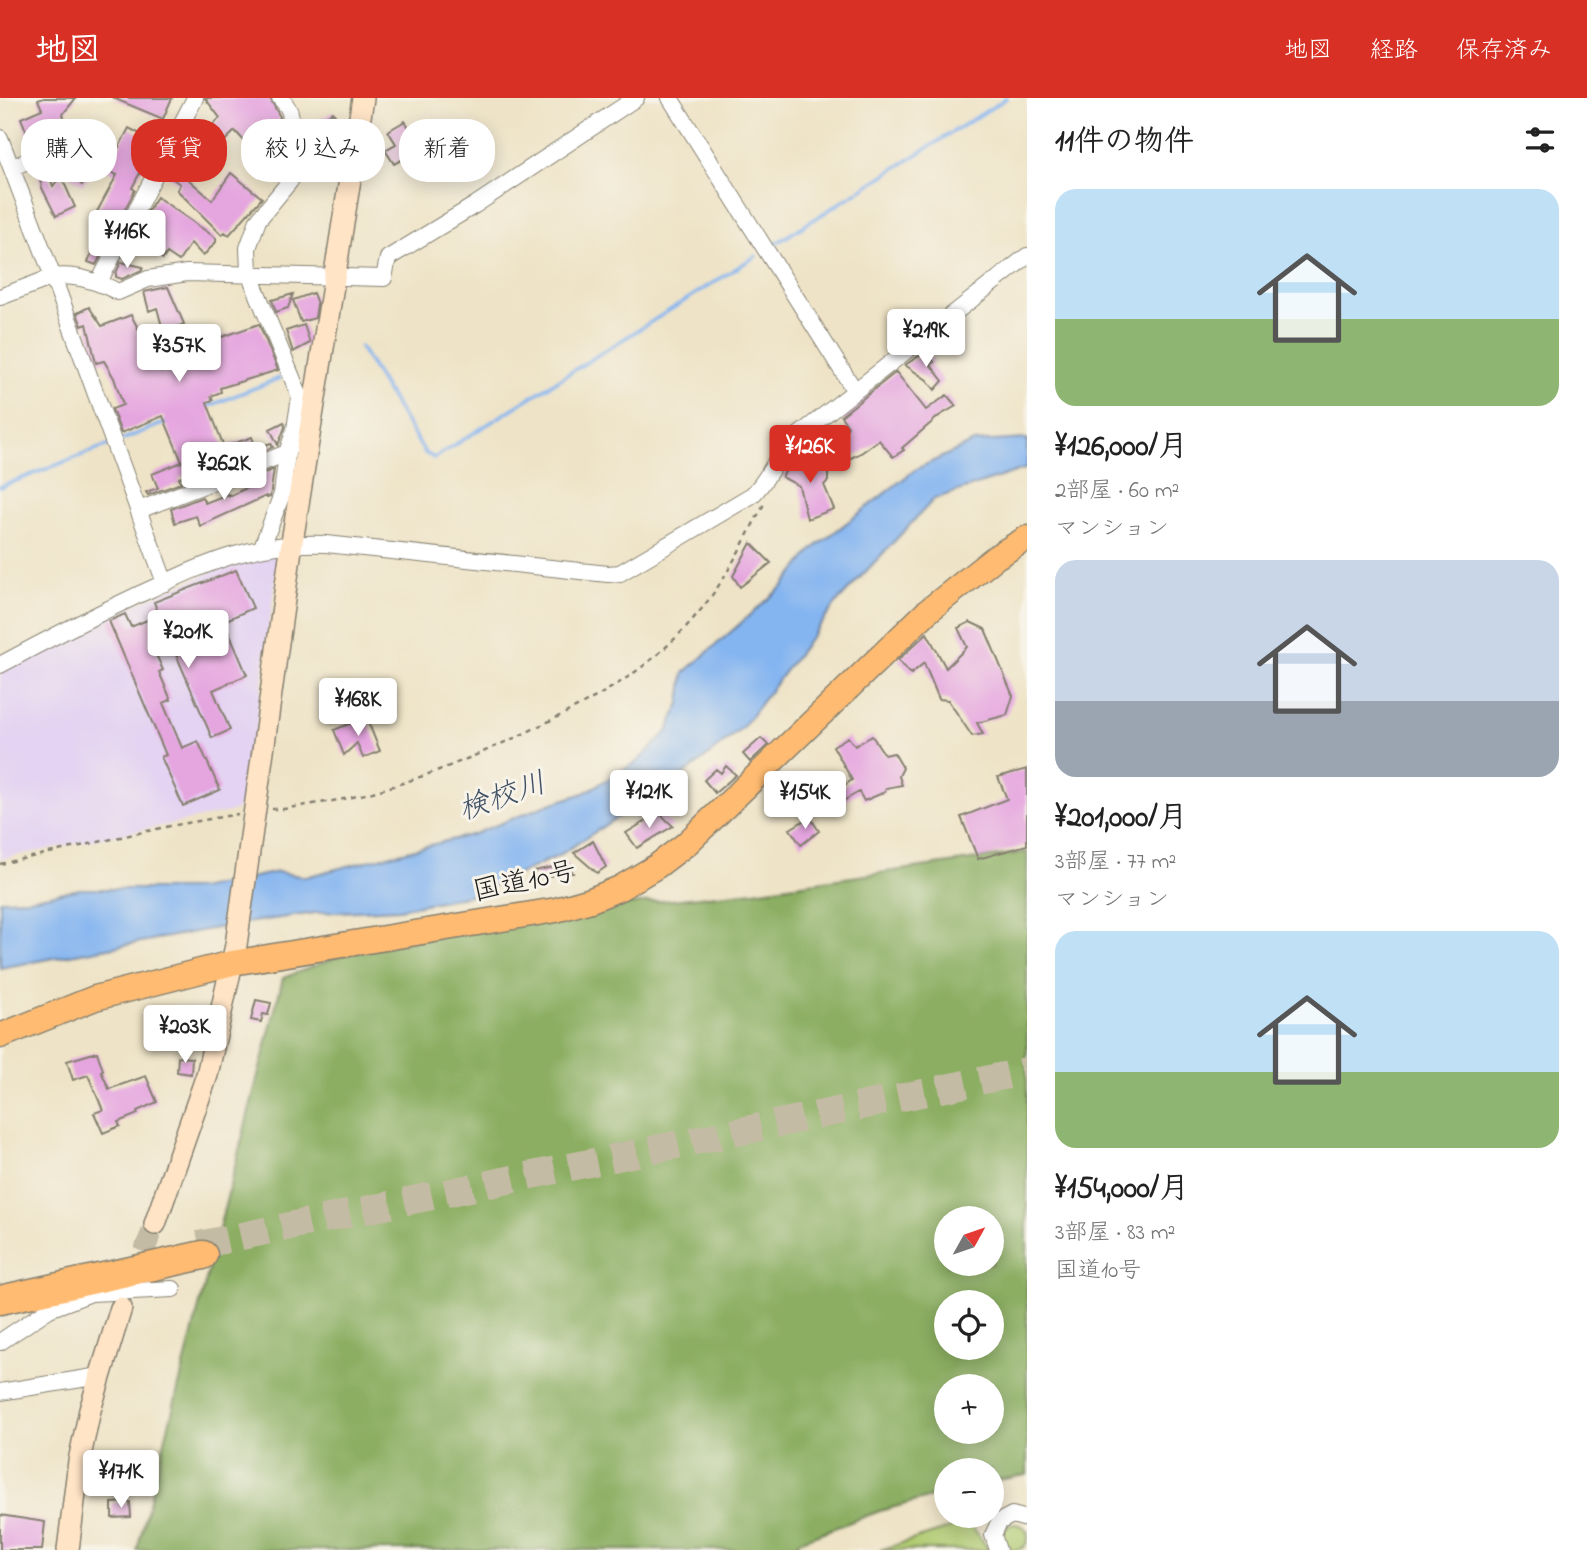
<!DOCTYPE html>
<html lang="ja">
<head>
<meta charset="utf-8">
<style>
  body { margin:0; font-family:"Indie Flower","Klee One",sans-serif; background:#f2f2f2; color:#222; height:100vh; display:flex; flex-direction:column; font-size:26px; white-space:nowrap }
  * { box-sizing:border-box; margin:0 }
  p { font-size:23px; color:#767676 }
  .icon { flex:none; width:38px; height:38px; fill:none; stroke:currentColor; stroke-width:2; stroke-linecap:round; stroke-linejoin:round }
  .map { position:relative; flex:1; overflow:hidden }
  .side { display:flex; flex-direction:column; background:#fff; width:560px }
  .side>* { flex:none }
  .guide { position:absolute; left:21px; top:21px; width:665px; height:63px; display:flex; gap:14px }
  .needle { width:46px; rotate:50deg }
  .tools { position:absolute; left:934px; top:1108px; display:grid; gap:14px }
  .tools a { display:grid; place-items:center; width:70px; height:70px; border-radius:50%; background:#fff; box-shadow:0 4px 18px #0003; font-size:35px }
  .price { position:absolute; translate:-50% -60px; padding:0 16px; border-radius:7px; background:#fff; color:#222; font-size:23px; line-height:46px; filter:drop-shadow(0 2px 4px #0008) }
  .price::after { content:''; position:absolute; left:50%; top:42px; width:21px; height:16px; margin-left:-10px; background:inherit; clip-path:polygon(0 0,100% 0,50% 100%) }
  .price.on { background:#d93025; color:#fff }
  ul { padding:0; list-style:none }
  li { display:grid; align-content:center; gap:14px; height:371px; padding:0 28px }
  li span { display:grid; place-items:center; height:217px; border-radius:21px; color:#555 }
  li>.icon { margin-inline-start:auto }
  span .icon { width:126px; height:126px; fill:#fffc; stroke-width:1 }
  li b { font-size:30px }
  h2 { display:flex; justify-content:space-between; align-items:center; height:84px; padding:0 28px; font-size:30px }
  .tag { padding:0 24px; border-radius:28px; background:#fff; box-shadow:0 4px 18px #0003; font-size:24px; line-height:63px }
  .tag.on { background:#d93025; color:#fff }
  header { display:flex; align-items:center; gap:42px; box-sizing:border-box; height:98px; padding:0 35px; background:#d93025; color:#fff }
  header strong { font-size:33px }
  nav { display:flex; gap:38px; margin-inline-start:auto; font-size:24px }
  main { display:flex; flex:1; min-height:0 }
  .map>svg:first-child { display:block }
  .built { fill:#e4d3f2 }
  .green { fill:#afca70; stroke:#667346; stroke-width:2 }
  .forest { fill:#8bae62; stroke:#54653f; stroke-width:2; fill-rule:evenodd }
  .water { fill:#85b5f0; stroke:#506886; stroke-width:2 }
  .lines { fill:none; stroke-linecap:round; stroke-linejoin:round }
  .stream { stroke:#85b5f0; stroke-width:3.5 }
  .building { fill:#e5a5df }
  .secondary-tunnel { stroke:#c4bba4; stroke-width:21; stroke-dasharray:21 10; stroke-linecap:butt }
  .motorway-tunnel { stroke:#c4bba4; stroke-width:28; stroke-dasharray:28 14; stroke-linecap:butt }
  .minor-casing { stroke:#858071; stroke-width:18 }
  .secondary-casing { stroke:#858071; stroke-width:24 }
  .trunk-casing { stroke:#858071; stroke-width:27 }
  .motorway-casing { stroke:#858071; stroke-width:31 }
  .path { stroke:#858071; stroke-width:2.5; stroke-dasharray:5 5; stroke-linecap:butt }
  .minor { stroke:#fff; stroke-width:16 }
  .secondary { stroke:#ffe4c6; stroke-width:21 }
  .trunk { stroke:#ffbb71; stroke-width:24 }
  .motorway { stroke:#ffbb71; stroke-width:28 }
  .labels { text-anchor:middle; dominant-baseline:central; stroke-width:6; stroke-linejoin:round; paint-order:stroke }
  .street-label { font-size:28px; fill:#1c1c1c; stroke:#f7f3e8 }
  .water-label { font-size:30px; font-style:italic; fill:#415266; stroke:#f7f3e8 }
</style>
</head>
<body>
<header>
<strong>地図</strong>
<nav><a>地図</a><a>経路</a><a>保存済み</a></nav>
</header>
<main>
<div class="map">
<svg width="1027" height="1452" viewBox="0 0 1027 1452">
  <rect width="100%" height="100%" fill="#f7f3e8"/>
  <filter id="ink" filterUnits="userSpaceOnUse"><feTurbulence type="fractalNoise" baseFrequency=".0143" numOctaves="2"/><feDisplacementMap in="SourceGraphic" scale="14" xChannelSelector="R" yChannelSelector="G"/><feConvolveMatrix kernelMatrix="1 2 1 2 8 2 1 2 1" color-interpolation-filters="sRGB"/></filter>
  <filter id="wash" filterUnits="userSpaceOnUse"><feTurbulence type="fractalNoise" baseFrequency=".00686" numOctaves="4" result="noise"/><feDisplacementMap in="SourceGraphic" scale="28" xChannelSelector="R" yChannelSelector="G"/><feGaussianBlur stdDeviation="1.57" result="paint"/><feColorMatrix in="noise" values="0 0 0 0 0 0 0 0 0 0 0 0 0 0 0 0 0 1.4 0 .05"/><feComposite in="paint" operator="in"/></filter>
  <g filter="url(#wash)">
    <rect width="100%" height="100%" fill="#eee3c6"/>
    <path class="built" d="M279,451L247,704L234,713L0,761V574L124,511L225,468Z"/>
    <path class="green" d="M969,1424L989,1452H880Z
      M1002 1439a13 13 0 1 1 26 0a13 13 0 1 1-26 0Z"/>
    <path class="forest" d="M1027,754V1377L992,1383V1372H947V1395L880,1413L799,1443L795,1452H137L283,880L342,857L541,816L754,793ZM947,1120H992V1166H947ZM947,1204H992V1250H947ZM947,1288H992V1334H947Z"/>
    <path class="water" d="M1027,341V370L934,401L839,502L742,630L690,672L558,758L475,796L399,811L315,815L238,826L0,870V802L29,801L80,791H199L277,774L305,779L474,736L544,708L584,695L638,663L668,633L680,605L684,575L783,488L813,451L916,371L974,344Z"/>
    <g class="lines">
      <path class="stream" d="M770,149L1007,0
        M360,249L425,355L434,360L756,158
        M204,310L280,280
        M119,343L167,324
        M0,389L108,347"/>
    </g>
    <g id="blocks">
      <path class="building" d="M44,0H76L63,16L65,23L45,31L48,38L31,45L21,20L42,11L38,2Z
        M113,0H172L163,21Z
        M205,0H270L280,19L273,42L260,60L235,33L212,55L198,41L220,20Z
        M333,14L344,33L340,63L331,71L332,78H301L306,52H338L317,23Z
        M405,23L426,58L410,68L405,60L394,66L385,52L396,46L388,33Z
        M90,25L119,49L129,30L153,43L160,27L167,30L147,69L144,67L132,90L135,92L96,167L88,164L102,125L93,121L117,77L98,67L82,87L65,73L85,48L77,41Z
        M307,25L313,34L299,44L295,37L298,32Z
        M172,67L212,102L231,75L262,100L229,137L225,134L222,137L177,92L180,86L167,77Z
        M47,72L53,88L61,78L75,109L56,118L42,90L38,75Z
        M157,99L216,140V144L203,158L191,145L179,163L167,155L163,161L142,147L161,123L147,114Z
        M121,164L143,169L142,172L122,181L116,179V175Z
        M168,189L184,226L179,228L193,249L259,226L278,272L220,290L221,294L211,298L213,302L207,304L224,349L252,339L256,350L271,345L273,349L215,372L213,368L179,380L181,385L148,397L146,394L158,390L152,376L182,364L163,318L121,335L112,311L123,307L114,280L104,263L96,265L87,226L82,228L77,215L89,209L102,228L131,217L161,274L164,273L161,262L176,258L169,231L163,232L157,210L149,213L144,194Z
        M313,195L317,206L315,220L301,224L293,202Z
        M293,196L288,210L276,214L272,202Z
        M304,227L310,245L293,254L286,233Z
        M927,253L934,264L930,266L943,283L935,292L927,282L905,267Z
        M896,274L926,312L947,297L956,308L939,318L902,350L904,352L893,359L879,342L861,355L841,365L829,349L848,329L841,318Z
        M284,324L285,329L278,347L270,331Z
        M796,355L828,373V383L824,387L834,411L807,421L799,388L782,379Z
        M274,371L270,399L267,400L266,398L200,428L196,418L175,425L171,411L202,399L205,405L228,396L229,398L260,384L258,378Z
        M751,445L771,465L740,489L733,478Z
        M236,472L253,510L224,523L247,577L213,592L230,632L212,640L166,533L149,541L163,572L159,574L171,602L163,605L182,650L198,643L220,692L183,708L161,659L166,657L109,523L125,516L131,529L159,517L154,504Z
        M970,524L985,531L1013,598L1007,617L977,625L983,636L972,638L948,602L939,601L924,565L911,576L898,562L927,535L946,570L967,549L958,530Z
        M366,619L380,653L363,660L357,645L344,657L334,632Z
        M872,638L885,657L894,655L903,670L899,678L902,687L886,690L885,694L864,703L859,694L843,703L839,691L852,682L833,648L848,639L855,648Z
        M761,640L768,647L750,664L743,656Z
        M726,668L736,677L715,695L704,682L716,671L721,675Z
        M1027,671V747L978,761L961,719L1007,701L998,679Z
        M659,715L673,728L637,750L626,735Z
        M810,719L819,733L801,747L790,731Z
        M593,743L606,769L597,775L574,755Z
        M568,766L573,775L535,780L534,773Z
        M256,902L271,905L268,917L263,916L261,924L251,922Z
        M97,954L103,972L101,973L109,991L146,978L157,1004L137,1013L138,1016L118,1024L120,1028L103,1035L94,1015L103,1012L88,977L73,982L67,963Z
        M178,959L192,960L191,976L177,974Z
        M130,1404L131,1419L112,1420V1405Z
        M0,1417L45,1424L42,1452H0Z"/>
    </g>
  </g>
  <g filter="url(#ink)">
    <use href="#blocks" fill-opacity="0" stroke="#858071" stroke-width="2"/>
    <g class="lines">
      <path class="secondary-tunnel" d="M132,1183L155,1126"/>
      <path class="motorway-tunnel" d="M199,1147L1027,973"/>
      <g class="minor-casing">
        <path id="minor" d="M670,0L855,293
          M0,40L53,179L165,485
          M12,70L43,55L66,39
          M99,184L195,0
          M0,199L53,179C76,176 99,184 118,194L148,181L187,175L384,180L388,160L475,107L636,0
          M139,412L287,355
          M262,449L282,396L287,355L295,331L300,299L249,175L248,150L258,122L290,83C288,71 284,58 283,45C283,27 302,22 280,0
          M0,567C46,542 91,519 138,497C205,466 250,443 326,446L608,476L620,475L752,397C768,383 775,360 790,344L1027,158
          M0,1244L49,1211L91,1195L173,1191
          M0,1294L100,1278
          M998,1452L993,1437L999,1424L1012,1417L1027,1421"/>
      </g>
      <g class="secondary-casing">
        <path id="secondary" d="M155,1126L207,977L236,847L292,444L363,0
          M68,1452L79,1363L90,1312L121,1210"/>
      </g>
      <g class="trunk-casing">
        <path id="trunk" d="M0,938L95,900L232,865L556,812L591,802L620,790L657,768L686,746L928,513L996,459L1027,440"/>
      </g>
      <g class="motorway-casing">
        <path id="motorway" d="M0,1202L203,1157"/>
      </g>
      <path class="path" d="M272,711H284C308,706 333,704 357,698C415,684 471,660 525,635C593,602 649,575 698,515C726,483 743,444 764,406
        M0,766L170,728L238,716"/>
      <use href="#minor" class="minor"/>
      <use href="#secondary" class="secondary"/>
      <use href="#trunk" class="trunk"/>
      <use href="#motorway" class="motorway"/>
    </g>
  </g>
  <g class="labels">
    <g class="street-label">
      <text transform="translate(525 785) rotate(-12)">国道10号</text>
    </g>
    <g class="water-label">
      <text transform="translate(503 700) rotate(-19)">検校川</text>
    </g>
  </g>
</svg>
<div class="tools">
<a><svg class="needle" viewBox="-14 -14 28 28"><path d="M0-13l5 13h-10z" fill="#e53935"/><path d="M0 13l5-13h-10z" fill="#767676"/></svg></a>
<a><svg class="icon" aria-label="locate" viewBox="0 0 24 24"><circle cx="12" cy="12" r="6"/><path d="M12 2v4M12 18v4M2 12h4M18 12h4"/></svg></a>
<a>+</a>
<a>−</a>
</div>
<b class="price" style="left:127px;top:172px">¥116K</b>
<b class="price" style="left:926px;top:271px">¥219K</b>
<b class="price" style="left:179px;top:286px">¥357K</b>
<b class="price on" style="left:810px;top:387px">¥126K</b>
<b class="price" style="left:224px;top:404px">¥262K</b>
<b class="price" style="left:188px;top:572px">¥201K</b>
<b class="price" style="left:358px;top:640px">¥168K</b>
<b class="price" style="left:649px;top:732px">¥121K</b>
<b class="price" style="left:805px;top:733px">¥154K</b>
<b class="price" style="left:185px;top:967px">¥203K</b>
<b class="price" style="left:121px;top:1412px">¥171K</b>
<div class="guide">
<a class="tag">購入</a>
<a class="tag on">賃貸</a>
<a class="tag">絞り込み</a>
<a class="tag">新着</a>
</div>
</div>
<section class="side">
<h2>11件の物件<svg class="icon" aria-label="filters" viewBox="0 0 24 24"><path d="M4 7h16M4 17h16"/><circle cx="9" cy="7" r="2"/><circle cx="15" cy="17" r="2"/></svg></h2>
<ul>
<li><span style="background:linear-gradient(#bfe0f5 60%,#8fb573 0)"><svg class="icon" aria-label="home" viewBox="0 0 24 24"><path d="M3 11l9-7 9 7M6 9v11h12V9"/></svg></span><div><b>¥126,000/月</b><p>2部屋 · 60 m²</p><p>マンション</p></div></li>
<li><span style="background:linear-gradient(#c9d6e8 65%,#9aa5b1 0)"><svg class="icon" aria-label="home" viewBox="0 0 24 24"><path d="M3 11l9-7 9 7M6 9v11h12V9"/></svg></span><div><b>¥201,000/月</b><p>3部屋 · 77 m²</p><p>マンション</p></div></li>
<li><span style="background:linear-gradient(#bfe0f5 65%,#8fb573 0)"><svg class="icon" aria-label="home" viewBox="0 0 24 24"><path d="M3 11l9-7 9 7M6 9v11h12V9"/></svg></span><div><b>¥154,000/月</b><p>3部屋 · 83 m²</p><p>国道10号</p></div></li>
</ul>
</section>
</main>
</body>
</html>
